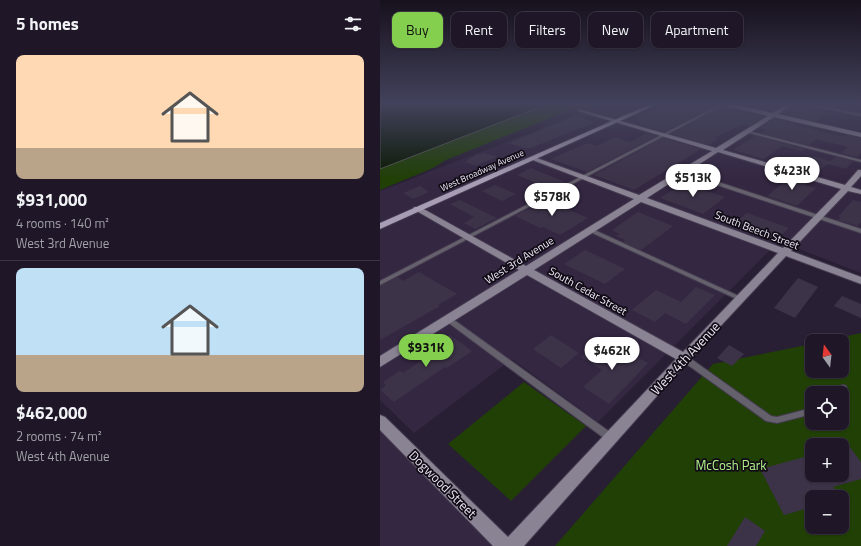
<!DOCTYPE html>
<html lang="en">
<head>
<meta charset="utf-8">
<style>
  body { margin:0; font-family:"Titillium Web",sans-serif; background:#2c2433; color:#f1f3f6; height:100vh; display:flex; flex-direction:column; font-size:15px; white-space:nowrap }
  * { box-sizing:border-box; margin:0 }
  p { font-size:13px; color:#a19fa7 }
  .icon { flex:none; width:22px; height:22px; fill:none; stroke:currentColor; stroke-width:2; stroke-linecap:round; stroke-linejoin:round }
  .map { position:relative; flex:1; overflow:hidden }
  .panel { display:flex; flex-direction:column; background:#1f1727; width:380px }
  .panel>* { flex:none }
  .banner { position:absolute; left:12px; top:12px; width:380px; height:36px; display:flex; gap:8px }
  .needle { width:26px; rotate:345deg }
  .fabs { position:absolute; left:425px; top:334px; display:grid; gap:8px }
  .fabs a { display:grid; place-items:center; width:44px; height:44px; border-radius:8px; background:#1f1727; box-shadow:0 1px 3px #0004,0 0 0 1px #3c3644; font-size:20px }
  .price { position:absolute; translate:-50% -34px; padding:0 9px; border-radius:14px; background:#fff; color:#222; font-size:13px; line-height:26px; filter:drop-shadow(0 1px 2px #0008) }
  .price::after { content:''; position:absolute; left:50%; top:24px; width:12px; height:9px; margin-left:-6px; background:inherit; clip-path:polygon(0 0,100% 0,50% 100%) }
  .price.active { background:#84d04e; color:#111 }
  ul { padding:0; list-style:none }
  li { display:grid; align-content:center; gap:8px; height:212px; padding:0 16px }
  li+li { border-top:1px solid #3c3644 }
  li span { display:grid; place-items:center; height:124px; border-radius:8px; color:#555 }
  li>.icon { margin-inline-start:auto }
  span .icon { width:72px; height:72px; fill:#fffc; stroke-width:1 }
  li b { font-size:17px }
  h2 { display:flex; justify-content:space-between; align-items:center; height:48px; padding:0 16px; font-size:17px }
  .tag { padding:0 14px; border-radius:8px; background:#1f1727; box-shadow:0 1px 3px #0004,0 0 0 1px #3c3644; font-size:14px; line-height:36px }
  .tag.active { background:#84d04e; color:#111 }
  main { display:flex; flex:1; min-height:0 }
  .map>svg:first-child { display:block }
  .built { fill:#342742 }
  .green { fill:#204005; fill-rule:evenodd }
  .water { fill:#0a1802; stroke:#4f574c }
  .building { fill:#3d3349 }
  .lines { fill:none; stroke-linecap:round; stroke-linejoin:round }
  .lane-casing { stroke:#453b50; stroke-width:2 }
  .secondary-casing { stroke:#453b50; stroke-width:2 }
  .primary-casing { stroke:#453b50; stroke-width:2 }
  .lane { fill:#65616c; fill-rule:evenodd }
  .secondary { fill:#8a8394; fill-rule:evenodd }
  .primary { fill:#a79db4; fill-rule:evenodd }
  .labels { text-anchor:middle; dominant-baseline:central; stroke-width:3.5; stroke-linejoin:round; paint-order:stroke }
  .far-street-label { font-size:9px; fill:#f0eaf9; stroke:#100b15 }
  .street-label { font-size:11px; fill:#f0eaf9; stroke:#100b15 }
  .near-street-label { font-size:13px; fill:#f0eaf9; stroke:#100b15 }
  .near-park-label { font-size:13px; fill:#b0f189; stroke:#100b15 }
</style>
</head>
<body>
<main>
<section class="panel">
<h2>5 homes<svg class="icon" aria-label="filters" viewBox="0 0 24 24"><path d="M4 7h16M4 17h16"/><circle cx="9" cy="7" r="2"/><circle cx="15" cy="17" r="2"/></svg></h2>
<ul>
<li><span style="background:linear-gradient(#ffd9b3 75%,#b9a48a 0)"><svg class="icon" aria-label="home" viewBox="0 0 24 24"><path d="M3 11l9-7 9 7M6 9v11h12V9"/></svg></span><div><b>$931,000</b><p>4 rooms · 140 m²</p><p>West 3rd Avenue</p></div></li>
<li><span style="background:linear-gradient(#bfe0f5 70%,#b9a48a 0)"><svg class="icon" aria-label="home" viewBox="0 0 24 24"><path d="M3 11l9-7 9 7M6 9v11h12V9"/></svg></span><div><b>$462,000</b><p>2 rooms · 74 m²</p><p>West 4th Avenue</p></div></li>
</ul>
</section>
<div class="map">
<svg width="481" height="546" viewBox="0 0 481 546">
  <rect width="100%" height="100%" fill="#291f34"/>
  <path class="built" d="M227,103H481V273L399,241L218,422L132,359L34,433L0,400V191Z
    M0,421L125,546H0Z"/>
  <path class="green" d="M170,103H227L210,109L201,107L187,111L66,160L53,168L0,190V169Z
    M481,333V546H175L333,364L432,344V371H462V341H445ZM432,393H462V423H432ZM432,445H462V475H432ZM432,497H462V527H432Z
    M144,382L206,426L131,501L68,444Z"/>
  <path class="water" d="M0,103H170L0,169Z"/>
  <path class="building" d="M317,103H337V105L284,132L260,124L258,118L289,104L309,108L317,105Z
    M351,103H406L392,111Z
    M414,105L447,112L436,121L402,113Z
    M343,107L384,117L369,126L363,124L334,138L338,139L329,145L291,134Z
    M194,116L215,122L151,148H144L129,143Z
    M394,119L464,137L466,135L481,138V153L477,157L461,153L468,147L436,139L429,145L381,133L385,130L379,128Z
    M267,133L276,136L207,172L171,159L207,143L216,146L235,137L250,142Z
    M375,136L424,149L422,151L402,146L384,159L353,150Z
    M283,138L321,149L254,190L214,175Z
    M105,153L117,157L95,166L85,162L96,155Z
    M433,156L450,161L449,162L456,157L473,161L466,169L447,164L435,175L418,170L420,169L418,168Z
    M151,168L185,182L171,189L137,175Z
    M411,176L429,181L425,185L436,188L417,206L387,196Z
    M303,183L345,197L323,214L280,198Z
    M115,185L136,194L122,201L102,191Z
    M40,186L49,192L33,199L23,193Z
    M80,200L117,218L95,229L84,223L94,217L70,204Z
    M166,200L208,218L180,235L163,227L160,228L135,216Z
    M473,200L481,202V222L478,226L458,220L461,217H458Z
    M258,212L293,226L261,250L243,242L245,240L236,236L240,234L232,230Z
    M367,213L409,228L394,242L352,225Z
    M205,250L245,269L225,284L184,264Z
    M39,272L77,294L58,305L60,306L0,340V286L18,277L23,281Z
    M418,278L438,287L415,318L394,308Z
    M316,287L335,295L306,324L285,313L275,322L252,310L276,290L301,302Z
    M462,296L481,304V318L454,306Z
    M70,335L92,351L67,368L65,367L14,402L0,390L6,385L3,382L20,371L23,373L50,355L45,351Z
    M171,335L199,353L181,368L153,349Z
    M219,342L239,354L244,350L268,363L229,404L203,387L222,370L201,357Z
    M349,345L364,354L352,366L337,358Z
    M470,447L481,462V479L453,487L460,497H432V507L404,515L380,469L432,455V475H462V449Z
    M365,517L385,531L376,546H347Z"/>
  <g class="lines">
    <g class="lane-casing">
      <path id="lane" d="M343,103H347L0,285V281Z
        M423,103H427L481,114V116L424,104Z
        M365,130L481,160V162L365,132Z
        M301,171H305L481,229V233L301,173Z
        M210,228L363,298L364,299L363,300H359L208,231L207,230L208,229Z
        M66,317H70L234,435L235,438L234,441L231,442L228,441L66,321L65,319Z
        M304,355L307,356L391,416L397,417L432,408V414L397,423L386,421L301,360L300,358L301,356Z
        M463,385L466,386C468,390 467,400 465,404L462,405V393H459L460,386Z"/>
    </g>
    <g class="secondary-casing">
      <path id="secondary" d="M338,103H346L392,113L409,103H414L398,114L481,133V137L394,117L343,150L465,185L478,170H481V176L471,187L481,190V194L468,191L411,251L481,277V284L406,256L308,361L144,546H113L0,430V415L5,417L128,537L296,359L147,275L0,367V356L139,270L33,209L34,207H40L146,266L254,199L150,159V157H154L259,195L332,151L198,111V109L336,148L388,116L338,104ZM338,152L461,189L403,248L267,198ZM261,202L398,253L303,352L154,270Z"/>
    </g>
    <g class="primary-casing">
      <path id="primary" d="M273,103H280L0,229V223Z"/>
    </g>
    <use href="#lane" class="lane"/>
    <use href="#secondary" class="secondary"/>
    <use href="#primary" class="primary"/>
  </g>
  <linearGradient id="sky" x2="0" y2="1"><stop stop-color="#17111d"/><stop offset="0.58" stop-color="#43425c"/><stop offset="1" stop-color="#43425c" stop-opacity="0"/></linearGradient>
  <rect width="481" height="179" fill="url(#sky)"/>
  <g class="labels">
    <g class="far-street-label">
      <text transform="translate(102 170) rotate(-24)">West Broadway Avenue</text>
    </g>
    <g class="street-label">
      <text transform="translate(377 230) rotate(21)">South Beech Street</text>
      <text transform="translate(139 260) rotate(-32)">West 3rd Avenue</text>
      <text transform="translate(208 291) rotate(29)">South Cedar Street</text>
    </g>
    <g class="near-street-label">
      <text transform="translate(305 358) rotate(-47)">West 4th Avenue</text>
      <text transform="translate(63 484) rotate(45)">Dogwood Street</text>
    </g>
    <g class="near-park-label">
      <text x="351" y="465">McCosh Park</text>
    </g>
  </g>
</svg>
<div class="fabs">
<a><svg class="needle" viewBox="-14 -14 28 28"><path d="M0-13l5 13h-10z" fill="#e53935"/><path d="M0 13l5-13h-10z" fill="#a19fa7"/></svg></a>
<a><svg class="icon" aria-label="locate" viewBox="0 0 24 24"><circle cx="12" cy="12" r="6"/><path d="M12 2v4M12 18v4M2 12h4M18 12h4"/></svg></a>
<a>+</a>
<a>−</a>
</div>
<b class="price" style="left:412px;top:191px">$423K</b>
<b class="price" style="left:313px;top:198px">$513K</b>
<b class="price" style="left:172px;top:217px">$578K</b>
<b class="price active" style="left:46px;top:368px">$931K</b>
<b class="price" style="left:232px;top:371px">$462K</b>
<div class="banner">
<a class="tag active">Buy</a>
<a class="tag">Rent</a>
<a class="tag">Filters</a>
<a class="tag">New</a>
<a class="tag">Apartment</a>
</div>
</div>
</main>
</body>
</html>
